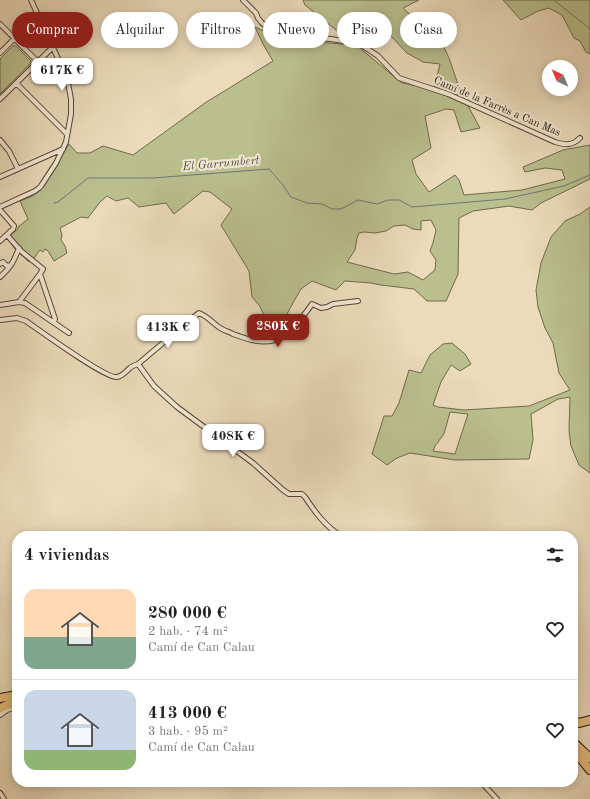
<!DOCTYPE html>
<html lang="es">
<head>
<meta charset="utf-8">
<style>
  body { margin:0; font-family:"Old Standard TT",serif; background:#f6f6f6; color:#222; height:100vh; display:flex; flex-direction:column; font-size:15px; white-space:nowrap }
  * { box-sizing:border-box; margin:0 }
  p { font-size:13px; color:#767676 }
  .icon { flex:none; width:22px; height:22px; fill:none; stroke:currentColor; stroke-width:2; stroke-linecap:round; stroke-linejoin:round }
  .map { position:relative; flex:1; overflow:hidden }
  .drawer { position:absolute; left:12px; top:531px; width:566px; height:256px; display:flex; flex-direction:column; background:#fff; border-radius:16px; box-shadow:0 2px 10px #0003 }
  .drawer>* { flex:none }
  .banner { position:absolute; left:12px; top:12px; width:566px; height:36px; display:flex; gap:8px }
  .needle { width:26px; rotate:316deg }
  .tools { position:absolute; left:542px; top:60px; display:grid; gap:8px }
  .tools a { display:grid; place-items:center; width:36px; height:36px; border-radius:50%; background:#fff; box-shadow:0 2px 10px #0003; font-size:20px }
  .price { position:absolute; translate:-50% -34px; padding:0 9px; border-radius:8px; background:#fff; color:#222; font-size:13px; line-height:26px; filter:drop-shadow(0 1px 2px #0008) }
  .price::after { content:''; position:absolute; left:50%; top:24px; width:12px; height:9px; margin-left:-6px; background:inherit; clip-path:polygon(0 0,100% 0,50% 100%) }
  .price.on { background:#8f2418; color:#fff }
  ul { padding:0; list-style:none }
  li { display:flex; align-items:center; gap:12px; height:100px; padding:0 12px }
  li+li { border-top:1px solid #e0e0e0 }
  li span { display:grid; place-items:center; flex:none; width:112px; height:80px; border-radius:12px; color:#555 }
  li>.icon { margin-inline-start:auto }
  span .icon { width:48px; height:48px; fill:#fffc; stroke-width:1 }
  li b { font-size:17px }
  h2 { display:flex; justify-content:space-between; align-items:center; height:48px; padding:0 12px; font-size:17px }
  .chip { padding:0 14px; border-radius:18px; background:#fff; box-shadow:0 2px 10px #0003; font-size:14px; line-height:36px }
  .chip.on { background:#8f2418; color:#fff }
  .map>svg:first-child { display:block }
  .green { fill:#babf8e; stroke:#70694c; fill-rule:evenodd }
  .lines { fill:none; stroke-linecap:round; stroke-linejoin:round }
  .stream { stroke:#6c7773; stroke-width:1 }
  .street-casing { stroke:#574537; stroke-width:6 }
  .highway-casing { stroke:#26130b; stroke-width:10 }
  .street { stroke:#f2e8d3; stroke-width:4 }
  .highway { stroke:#e6be7e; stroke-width:8 }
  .labels { text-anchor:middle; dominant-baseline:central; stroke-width:4; stroke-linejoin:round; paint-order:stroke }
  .street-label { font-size:11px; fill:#26130b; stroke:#f2e8d3 }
  .water-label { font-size:12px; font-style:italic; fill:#4f4d48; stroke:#f2e8d3 }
</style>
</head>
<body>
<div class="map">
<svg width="590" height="799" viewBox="0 0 590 799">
  <rect width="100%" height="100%" fill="#ebdbbb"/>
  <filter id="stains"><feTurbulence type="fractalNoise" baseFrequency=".005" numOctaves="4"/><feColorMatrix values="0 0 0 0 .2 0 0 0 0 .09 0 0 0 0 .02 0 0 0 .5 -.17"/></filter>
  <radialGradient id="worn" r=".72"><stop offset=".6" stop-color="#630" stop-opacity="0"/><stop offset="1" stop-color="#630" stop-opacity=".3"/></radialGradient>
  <path class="green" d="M303,0H419L403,8L427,31L440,39L449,58L461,93L480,128L461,132L454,110L446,109L425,116L431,148L412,160L416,174L429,192L455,175L459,180L464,195L522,190L565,179L562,170L545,168L525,172L523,167L563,150L590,145V179L541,203L532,210L509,206L473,211L459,218L458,274L446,301H427L414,289L381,285L371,283L345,281L336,290L312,281L301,289L294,301L286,316L264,315L259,305L252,297L249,271L221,225L232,209L210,192L203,191L174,214L166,203L139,207L128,198L116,201L107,196L100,202L88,218L81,217L60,228L62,235L61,240L65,246L67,253L54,261L48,251L45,249L43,252L40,250L34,258L29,262L15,249L7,238L18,229V227L28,219L20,201L33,196L43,187L69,144L77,153H90L103,146L133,155L205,103L273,61L263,44L255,27L273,35L299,41L356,45L402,83L434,89L440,64L423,62L407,53L388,33L371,20L346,32L336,30L305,5ZM431,220L436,230L433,243L430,251L436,260L435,270L423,280L408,272L394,274L347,262L355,250L357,238L359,233L364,232L375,233L386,231L394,226L405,225L413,229L421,230V221Z
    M503,0H590V54L586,52L580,41L574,38L562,15L549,8L538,11L521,20Z
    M13,46H16L31,61V63L0,94V59Z
    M590,207V473L579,465L571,446L569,431L570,397L558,399L531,414L533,440L529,459L455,460L410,453L397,458L387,465L372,454L384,416H392L399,403L409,370L421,373L430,355L443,344L452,343L465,354L471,364L460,371L451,365L441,382L433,405L438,407L464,410L529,406L570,390L559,373L553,343L545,328L538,307L536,290L541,263L551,237L565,221L580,214ZM450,412L468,414L455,454L433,451L435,446L444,434Z"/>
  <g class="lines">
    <path class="stream" d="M554,0L590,29
      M54,203L58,202L88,178H153L269,169L283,185L291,197L307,203L322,204L332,209H341L358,200L377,204L388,200H399L412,207L505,199L564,186L590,175"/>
    <g class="street-casing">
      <path id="street" d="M243,0L256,13L258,18L262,23L270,29L282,35L294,37L331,39L360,44L378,56L399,78L448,94L555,142C565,145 572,146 580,138
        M0,24L38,62
        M0,53L38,15
        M16,83L67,134
        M0,99L53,47
        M0,140L9,151L18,169
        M0,177L63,149
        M0,207L35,191L39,188L41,186L56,163L66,142L71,114V99L67,78L31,0
        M0,210L14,226L13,229L0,241
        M7,235L21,251L43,269L40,274L55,319L54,322
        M0,264L3,262L7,266L11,265
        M0,277C11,267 14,261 19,248
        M19,302L40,274
        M0,305L19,302L25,303L69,333
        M0,320L17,318L26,321C39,330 106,379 117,377C123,376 126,371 130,368C132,366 135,365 138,364L195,316L199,313C209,317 213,324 222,329C225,331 230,332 233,334C247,339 260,344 275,340C286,338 306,313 312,304L321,308L327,307L333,304L358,301
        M138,364L154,386L177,407L253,463L283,490L289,494H302L305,497C315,512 325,526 341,536
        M0,715L7,710L17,707
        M481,782L497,799
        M0,793L4,799"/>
    </g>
    <g class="highway-casing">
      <path id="highway" d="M0,698L17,695
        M0,708L17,701
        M573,724L583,722L590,720
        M573,742L590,758
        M573,749L590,770"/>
    </g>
    <use href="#street" class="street"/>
    <use href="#highway" class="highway"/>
  </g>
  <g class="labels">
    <g class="street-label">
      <text transform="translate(497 107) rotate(23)">Camí de la Farrès a Can Mas</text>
    </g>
    <g class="water-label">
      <text transform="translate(221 164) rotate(-5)">El Garrumbert</text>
    </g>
  </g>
  <rect width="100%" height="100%" filter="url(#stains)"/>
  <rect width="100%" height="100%" fill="url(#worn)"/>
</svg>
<div class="tools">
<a><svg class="needle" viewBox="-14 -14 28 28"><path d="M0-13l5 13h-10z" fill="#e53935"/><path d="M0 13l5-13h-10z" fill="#767676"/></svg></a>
</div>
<b class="price" style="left:62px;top:92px">617K €</b>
<b class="price on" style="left:278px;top:348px">280K €</b>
<b class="price" style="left:168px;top:349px">413K €</b>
<b class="price" style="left:233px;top:458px">408K €</b>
<div class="banner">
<a class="chip on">Comprar</a>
<a class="chip">Alquilar</a>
<a class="chip">Filtros</a>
<a class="chip">Nuevo</a>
<a class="chip">Piso</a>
<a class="chip">Casa</a>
</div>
<section class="drawer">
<h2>4 viviendas<svg class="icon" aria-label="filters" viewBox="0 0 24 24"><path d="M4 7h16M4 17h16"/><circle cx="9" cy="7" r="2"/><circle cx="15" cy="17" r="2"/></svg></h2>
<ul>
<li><span style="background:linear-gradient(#ffd9b3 60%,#7fa58c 0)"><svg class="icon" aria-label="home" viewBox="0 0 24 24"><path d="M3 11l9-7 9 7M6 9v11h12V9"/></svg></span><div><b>280 000 €</b><p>2 hab. · 74 m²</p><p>Camí de Can Calau</p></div><svg class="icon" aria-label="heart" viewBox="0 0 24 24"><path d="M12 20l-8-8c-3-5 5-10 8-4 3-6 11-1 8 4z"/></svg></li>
<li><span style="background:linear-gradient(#c9d6e8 75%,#8fb573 0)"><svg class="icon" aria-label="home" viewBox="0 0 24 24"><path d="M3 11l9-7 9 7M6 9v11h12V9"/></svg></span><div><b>413 000 €</b><p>3 hab. · 95 m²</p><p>Camí de Can Calau</p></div><svg class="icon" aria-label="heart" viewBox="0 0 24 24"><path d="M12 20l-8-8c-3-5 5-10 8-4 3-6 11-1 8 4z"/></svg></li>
</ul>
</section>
</div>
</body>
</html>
